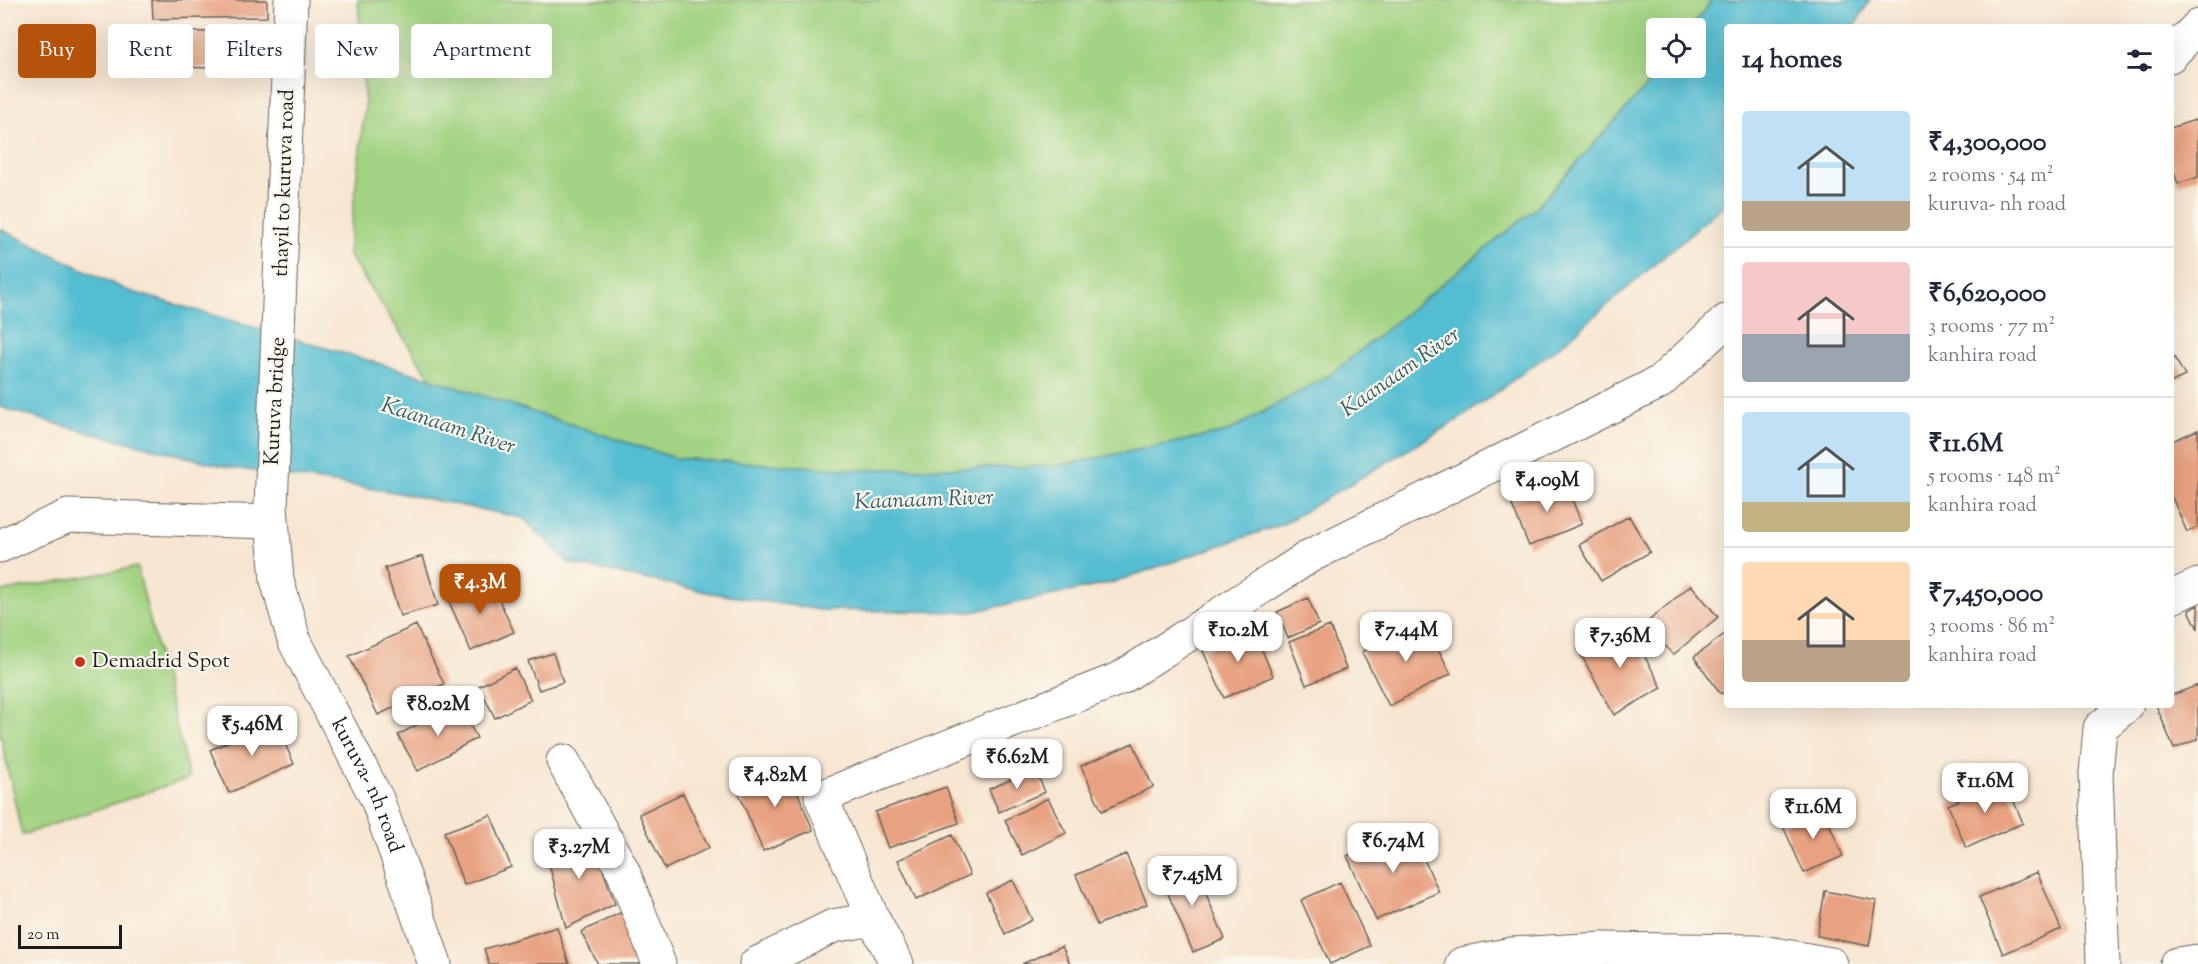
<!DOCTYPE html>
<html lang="en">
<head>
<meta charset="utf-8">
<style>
  body { margin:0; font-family:"Sorts Mill Goudy",serif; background:#f6f6f7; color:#1f2937; height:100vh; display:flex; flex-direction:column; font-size:22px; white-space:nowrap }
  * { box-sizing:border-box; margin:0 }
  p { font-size:20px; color:#747a83 }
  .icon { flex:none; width:33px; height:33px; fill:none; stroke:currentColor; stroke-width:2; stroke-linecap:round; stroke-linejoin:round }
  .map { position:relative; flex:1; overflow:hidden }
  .panel { position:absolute; left:1724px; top:24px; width:450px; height:684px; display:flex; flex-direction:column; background:#fff; border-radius:6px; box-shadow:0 6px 24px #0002 }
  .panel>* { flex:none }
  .guide { position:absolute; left:18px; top:24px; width:570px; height:54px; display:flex; gap:12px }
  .buttons { position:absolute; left:1646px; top:18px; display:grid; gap:12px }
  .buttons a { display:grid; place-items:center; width:60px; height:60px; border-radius:6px; background:#fff; box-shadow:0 6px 24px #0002; font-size:30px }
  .scale { position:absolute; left:18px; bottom:15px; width:104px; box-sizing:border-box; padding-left:6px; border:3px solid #1c1c1c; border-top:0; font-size:16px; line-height:21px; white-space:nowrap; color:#1c1c1c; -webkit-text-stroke:4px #fbf7ec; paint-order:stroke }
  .price { position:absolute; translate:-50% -51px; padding:0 14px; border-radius:12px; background:#fff; color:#222; font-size:20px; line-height:39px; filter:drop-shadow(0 2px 3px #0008) }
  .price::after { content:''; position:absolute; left:50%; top:36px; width:18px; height:14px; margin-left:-9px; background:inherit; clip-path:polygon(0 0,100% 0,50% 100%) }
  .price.on { background:#b45309; color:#fff }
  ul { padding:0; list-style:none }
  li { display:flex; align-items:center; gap:18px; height:150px; padding:0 18px }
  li+li { border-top:2px solid #e0e1e3 }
  li span { display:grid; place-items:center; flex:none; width:168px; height:120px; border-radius:6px; color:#555 }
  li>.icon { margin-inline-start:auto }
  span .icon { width:72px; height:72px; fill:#fffc; stroke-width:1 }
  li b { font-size:26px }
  h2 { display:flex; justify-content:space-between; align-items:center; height:72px; padding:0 18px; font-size:26px }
  .tag { padding:0 21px; border-radius:6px; background:#fff; box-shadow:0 6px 24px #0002; font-size:21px; line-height:54px }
  .tag.on { background:#b45309; color:#fff }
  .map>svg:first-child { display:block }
  .green { fill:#a2d382; stroke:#5f784f; stroke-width:1.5 }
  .water { fill:#54bdd1; stroke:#386c76; stroke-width:1.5 }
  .building { fill:#e8a281 }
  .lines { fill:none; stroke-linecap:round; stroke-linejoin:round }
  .minor-casing { stroke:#69635b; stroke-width:35 }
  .major-casing { stroke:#69635b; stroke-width:35 }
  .minor { stroke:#fff; stroke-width:33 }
  .major { stroke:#fff; stroke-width:33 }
  .poi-dot { fill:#c8321e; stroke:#fbf7ec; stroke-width:2 }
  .labels { text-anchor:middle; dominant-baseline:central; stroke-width:4.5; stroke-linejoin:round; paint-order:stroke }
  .street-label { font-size:21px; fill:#1c1c1c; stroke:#fbf7ec }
  .poi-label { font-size:21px; fill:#1c1c1c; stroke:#fbf7ec; text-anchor:start }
  .water-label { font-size:22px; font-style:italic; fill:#325c64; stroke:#fbf7ec }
</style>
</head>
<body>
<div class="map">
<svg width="2198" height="964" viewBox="0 0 2198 964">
  <rect width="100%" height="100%" fill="#fbf7ec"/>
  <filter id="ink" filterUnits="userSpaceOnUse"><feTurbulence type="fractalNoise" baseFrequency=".0167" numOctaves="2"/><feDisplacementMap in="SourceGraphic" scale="12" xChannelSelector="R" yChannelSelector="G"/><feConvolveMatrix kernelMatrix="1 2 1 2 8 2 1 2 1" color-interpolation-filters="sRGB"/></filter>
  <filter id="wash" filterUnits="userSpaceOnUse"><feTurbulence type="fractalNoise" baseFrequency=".008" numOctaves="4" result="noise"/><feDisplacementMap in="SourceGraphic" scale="24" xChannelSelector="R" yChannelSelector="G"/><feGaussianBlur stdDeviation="1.35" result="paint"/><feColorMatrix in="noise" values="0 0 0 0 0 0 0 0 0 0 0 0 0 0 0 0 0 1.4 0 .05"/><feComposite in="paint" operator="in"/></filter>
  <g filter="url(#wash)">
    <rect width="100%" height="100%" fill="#f7e6d1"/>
    <path class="green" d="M358,0H1712L1691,28H1656V68H1663L1536,208L1330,375L1227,432L1057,466L860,470L675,458L431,379L348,254L365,105Z
      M137,567L189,778L22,835L0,733V592Z"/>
    <path class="water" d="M1712,0H1870L1854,27H1726V203L1561,345L1461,418L1283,524L1111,583L972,612L820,610L711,593L569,563L523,518L394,492L227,467L60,425L0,407V229L126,290L419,375L675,458L860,470L1057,466L1227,432L1330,375L1536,208L1663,68H1695V28H1691Z"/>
    <g id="blocks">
      <path class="building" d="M152,0H267V17L153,19Z
        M152,31L209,32V68L151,66Z
        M2198,119V177L2178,184L2170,160V128Z
        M2170,350L2185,376L2170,383Z
        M2198,430V527L2187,532L2170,493V442Z
        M1564,480L1582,524L1529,546L1511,503Z
        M1629,516L1650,552L1601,581L1579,545Z
        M423,556L438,605L400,616L385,568Z
        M489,578L514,632L471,651L447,597Z
        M1691,585L1718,617L1673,655L1646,623Z
        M1308,598L1319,624L1288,638L1277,612Z
        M2198,605V629L2189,610Z
        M1423,620L1451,674L1389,706L1362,652Z
        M1626,623L1662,688L1614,715L1578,649Z
        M416,625L444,684L378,715L349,656Z
        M1330,626L1346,669L1306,685L1289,642Z
        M1253,629L1273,676L1224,698L1203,651Z
        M1726,633V690L1721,694L1694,657Z
        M553,653L563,682L539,690L528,661Z
        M515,668L531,700L495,718L479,686Z
        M2198,685V739L2174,749L2156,705H2170V696Z
        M458,703L477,738L418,771L398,735Z
        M275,721L294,764L229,793L210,750Z
        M1133,743L1153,787L1102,811L1081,766Z
        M787,766L813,830L763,851L736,787Z
        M1035,769L1045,792L999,812L989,789Z
        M2005,781L2023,823L1966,848L1948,805Z
        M946,787L959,823L888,848L875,812Z
        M683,793L709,848L665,869L639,814Z
        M1048,798L1066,833L1022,855L1005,820Z
        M1822,807L1843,856L1804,873L1782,824Z
        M491,815L511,867L464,885L444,832Z
        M1410,829L1439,892L1376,920L1347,856Z
        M590,833L615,904L566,928L546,853Z
        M952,835L970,875L916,900L898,860Z
        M1126,854L1147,904L1097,925L1076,875Z
        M1192,861L1225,939L1193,952L1160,875Z
        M2037,872L2061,929L2003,954L1979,897Z
        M1013,880L1032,920L1005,934L986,893Z
        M1340,882L1370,946L1330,964L1301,900Z
        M1825,891L1877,901L1869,946L1817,936Z
        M622,912L648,964H598L581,932Z
        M557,927L569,964H489L484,949Z
        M1062,946L1070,964H1022Z"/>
    </g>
  </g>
  <g filter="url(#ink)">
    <use href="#blocks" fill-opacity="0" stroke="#69635b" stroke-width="1.5"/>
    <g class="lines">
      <g class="minor-casing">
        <path id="minor" d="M2170,56L2198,26
          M0,546L68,516L271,522
          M2170,598L2198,585
          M563,761L623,871L659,964
          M873,919L821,797L1121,678L1310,556L1660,382L1726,321
          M756,964L833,926L873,919L897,964
          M1462,964L1512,954L1603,949L1756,951L1831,964
          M2103,964L2096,774L2100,728L2127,705
          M2177,964L2198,961"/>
      </g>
      <g class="major-casing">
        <g id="major">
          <path id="s1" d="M291,0L271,507L277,580L294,640L377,799L435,964"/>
        </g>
      </g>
      <use href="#minor" class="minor"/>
      <use href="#major" class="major"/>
    </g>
  </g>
  <circle class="poi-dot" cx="80" cy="662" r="6"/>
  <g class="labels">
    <g class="street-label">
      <text transform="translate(285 183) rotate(-88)">thayil to kuruva road</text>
      <text transform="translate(276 401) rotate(-87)">Kuruva bridge</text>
      <text stroke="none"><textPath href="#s1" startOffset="806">kuruva- nh road</textPath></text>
    </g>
    <g class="poi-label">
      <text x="92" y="662">Demadrid Spot</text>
    </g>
    <g class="water-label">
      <text transform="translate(1401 373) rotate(-35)">Kaanaam River</text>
      <text transform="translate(448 427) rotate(18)">Kaanaam River</text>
      <text transform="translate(924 501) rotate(-2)">Kaanaam River</text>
    </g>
  </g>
</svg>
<div class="buttons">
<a><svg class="icon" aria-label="locate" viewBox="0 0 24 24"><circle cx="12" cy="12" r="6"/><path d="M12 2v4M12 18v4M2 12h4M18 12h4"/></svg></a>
</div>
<div class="scale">20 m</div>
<b class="price" style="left:1547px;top:513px">₹4.09M</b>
<b class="price on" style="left:480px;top:615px">₹4.3M</b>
<b class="price" style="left:1238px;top:663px">₹10.2M</b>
<b class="price" style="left:1406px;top:663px">₹7.44M</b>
<b class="price" style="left:1620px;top:669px">₹7.36M</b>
<b class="price" style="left:438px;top:737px">₹8.02M</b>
<b class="price" style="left:252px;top:757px">₹5.46M</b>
<b class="price" style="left:1017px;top:790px">₹6.62M</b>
<b class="price" style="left:775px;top:808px">₹4.82M</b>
<b class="price" style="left:1985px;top:814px">₹11.6M</b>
<b class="price" style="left:1813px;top:840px">₹11.6M</b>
<b class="price" style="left:1393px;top:874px">₹6.74M</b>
<b class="price" style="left:579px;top:880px">₹3.27M</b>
<b class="price" style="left:1192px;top:907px">₹7.45M</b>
<div class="guide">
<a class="tag on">Buy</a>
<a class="tag">Rent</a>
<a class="tag">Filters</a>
<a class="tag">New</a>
<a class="tag">Apartment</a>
</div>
<section class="panel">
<h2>14 homes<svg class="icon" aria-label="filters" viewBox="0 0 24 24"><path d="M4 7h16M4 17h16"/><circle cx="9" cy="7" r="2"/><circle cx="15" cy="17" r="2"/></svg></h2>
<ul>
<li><span style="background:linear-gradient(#bfe0f5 75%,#b9a48a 0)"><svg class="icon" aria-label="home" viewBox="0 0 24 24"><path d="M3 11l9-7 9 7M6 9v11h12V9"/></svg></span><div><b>₹4,300,000</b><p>2 rooms · 54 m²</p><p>kuruva- nh road</p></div></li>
<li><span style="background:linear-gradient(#f6c9c9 60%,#9aa5b1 0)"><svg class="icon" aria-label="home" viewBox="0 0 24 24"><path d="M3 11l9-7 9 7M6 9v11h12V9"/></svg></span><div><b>₹6,620,000</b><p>3 rooms · 77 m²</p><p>kanhira road</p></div></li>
<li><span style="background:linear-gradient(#bfe0f5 75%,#c2b280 0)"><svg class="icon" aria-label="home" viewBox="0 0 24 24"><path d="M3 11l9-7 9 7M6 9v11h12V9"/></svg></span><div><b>₹11.6M</b><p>5 rooms · 148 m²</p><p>kanhira road</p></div></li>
<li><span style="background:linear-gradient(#ffd9b3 65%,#b9a48a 0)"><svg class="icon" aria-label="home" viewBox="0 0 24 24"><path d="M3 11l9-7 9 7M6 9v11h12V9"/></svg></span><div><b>₹7,450,000</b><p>3 rooms · 86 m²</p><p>kanhira road</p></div></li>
</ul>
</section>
</div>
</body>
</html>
